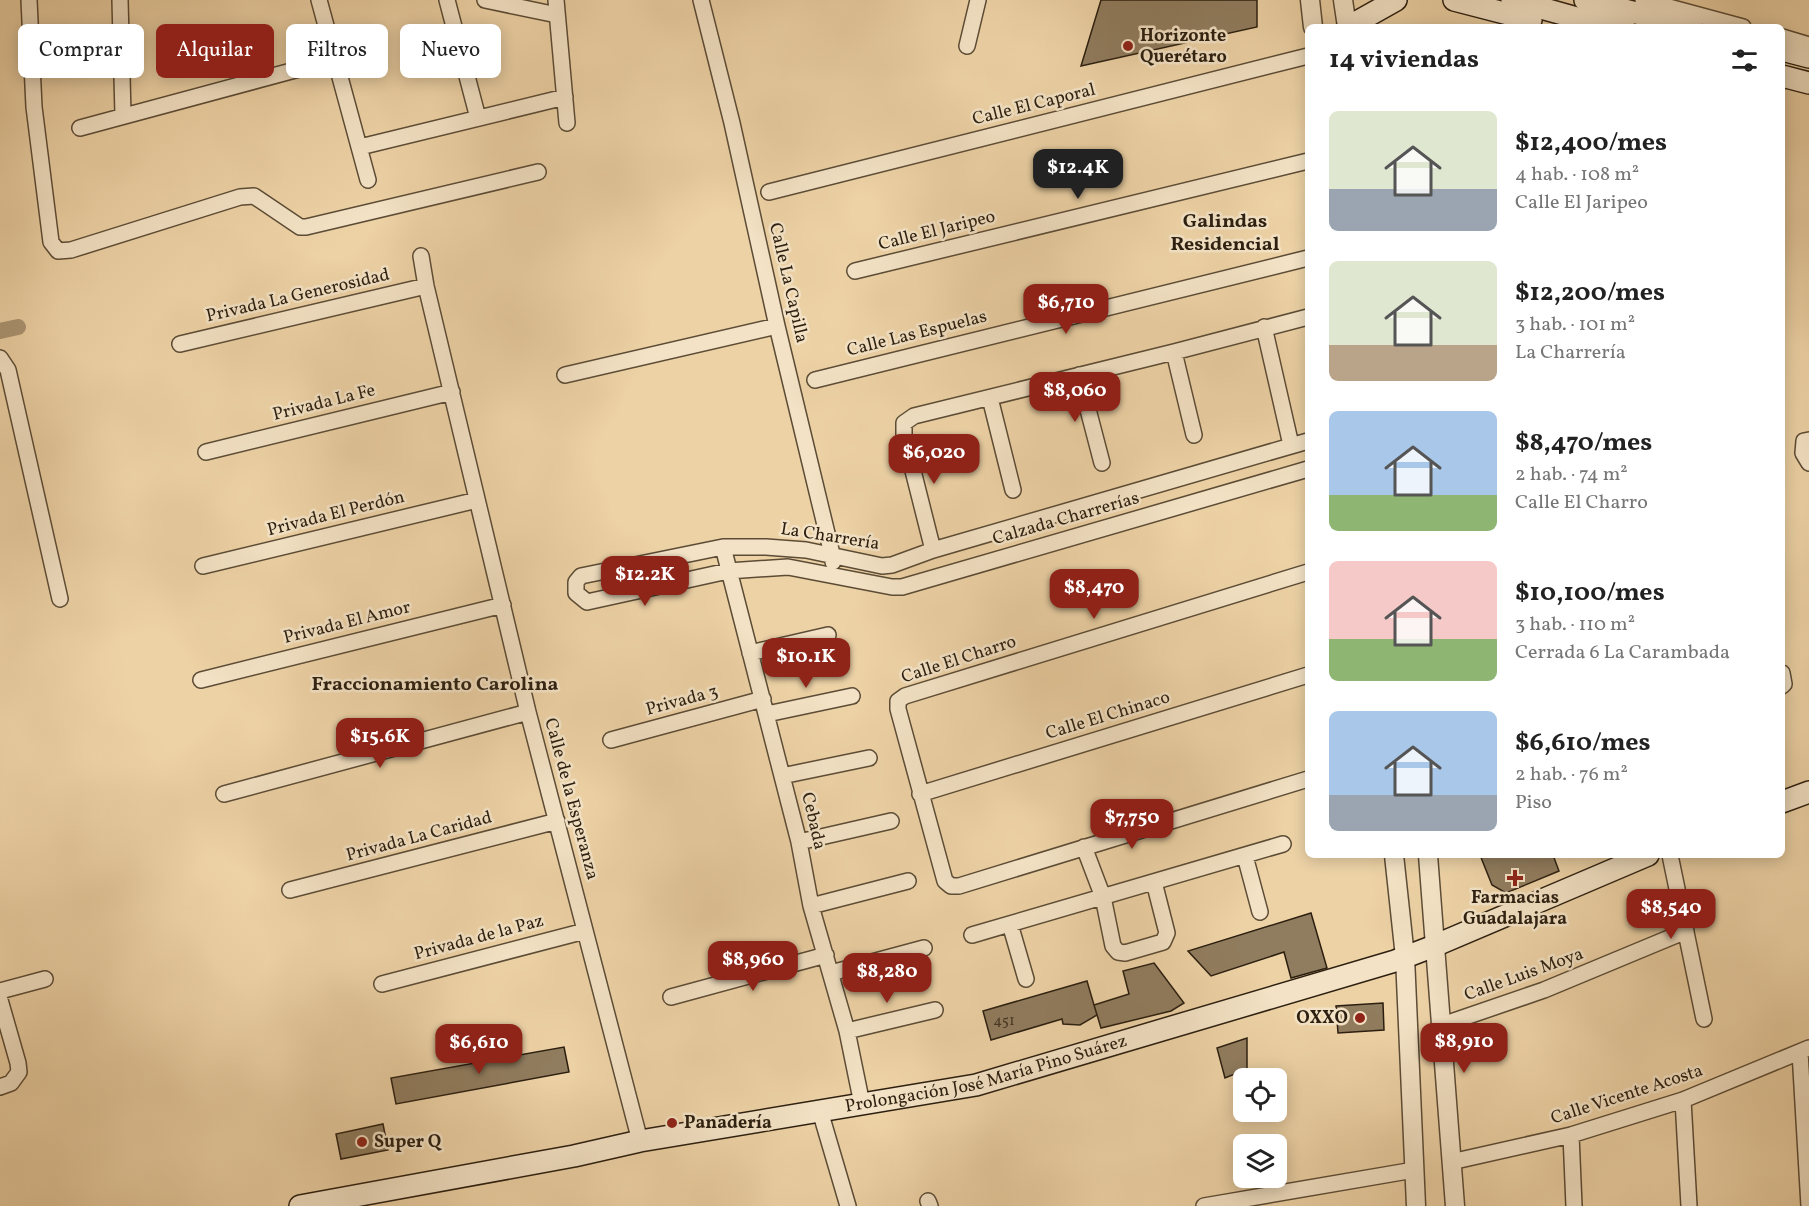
<!DOCTYPE html>
<html lang="es">
<head>
<meta charset="utf-8">
<style>
  body { margin:0; font-family:Vollkorn,serif; background:#f2f2f2; color:#222; height:100vh; display:flex; flex-direction:column; font-size:22px; white-space:nowrap }
  * { box-sizing:border-box; margin:0 }
  p { font-size:20px; color:#767676 }
  .icon { flex:none; width:33px; height:33px; fill:none; stroke:currentColor; stroke-width:2; stroke-linecap:round; stroke-linejoin:round }
  .map { position:relative; flex:1; overflow:hidden }
  .panel { position:absolute; left:1305px; top:24px; width:480px; height:834px; display:flex; flex-direction:column; background:#fff; border-radius:9px; box-shadow:0 3px 15px #0003 }
  .panel>* { flex:none }
  .hud { position:absolute; left:18px; top:24px; width:570px; height:54px; display:flex; gap:12px }
  .controls { position:absolute; left:1233px; top:1068px; display:grid; gap:12px }
  .controls a { display:grid; place-items:center; width:54px; height:54px; border-radius:9px; background:#fff; box-shadow:0 3px 15px #0003; font-size:30px }
  .price { position:absolute; translate:-50% -51px; padding:0 14px; border-radius:12px; background:#8f2418; color:#fff; font-size:20px; line-height:39px; filter:drop-shadow(0 2px 3px #0008) }
  .price::after { content:''; position:absolute; left:50%; top:36px; width:18px; height:14px; margin-left:-9px; background:inherit; clip-path:polygon(0 0,100% 0,50% 100%) }
  .price.on { background:#222; color:#fff }
  ul { padding:0; list-style:none }
  li { display:flex; align-items:center; gap:18px; height:150px; padding:0 24px }
  li span { display:grid; place-items:center; flex:none; width:168px; height:120px; border-radius:9px; color:#555 }
  li>.icon { margin-inline-start:auto }
  span .icon { width:72px; height:72px; fill:#fffc; stroke-width:1 }
  li b { font-size:26px }
  h2 { display:flex; justify-content:space-between; align-items:center; height:72px; padding:0 24px; font-size:26px }
  .chip { padding:0 21px; border-radius:9px; background:#fff; box-shadow:0 3px 15px #0003; font-size:21px; line-height:54px }
  .chip.on { background:#8f2418; color:#fff }
  .map>svg:first-child { display:block }
  .lines { fill:none; stroke-linecap:round; stroke-linejoin:round }
  .canal { stroke:#ab9573; stroke-width:16 }
  .building { fill:#907c5e; stroke:#2c1f10; stroke-width:1.5 }
  .minor-casing { stroke:#5c4c36; stroke-width:18 }
  .tertiary-casing { stroke:#5c4c36; stroke-width:21 }
  .secondary-casing { stroke:#2c1f10; stroke-width:24 }
  .minor { stroke:#f3e2c5; stroke-width:15 }
  .tertiary { stroke:#f3e2c5; stroke-width:18 }
  .secondary { stroke:#f3e2c5; stroke-width:21 }
  .poi-dot { fill:#8f2418; stroke:#f3e2c5; stroke-width:2 }
  .labels { text-anchor:middle; dominant-baseline:central; stroke-width:5; stroke-linejoin:round; paint-order:stroke }
  .number-label { font-size:15px; fill:#453624 }
  .poi-label { font-size:18px; font-weight:bold; fill:#2c1f10; stroke:#f3e2c5; text-anchor:start }
  .street-label { font-size:18px; fill:#2c1f10; stroke:#f3e2c5 }
  .neighbourhood-label { font-size:20px; font-weight:bold; fill:#2c1f10; stroke:#f3e2c5 }
</style>
</head>
<body>
<div class="map">
<svg width="1809" height="1206" viewBox="0 0 1809 1206">
  <rect width="100%" height="100%" fill="#edd2a6"/>
  <filter id="stains"><feTurbulence type="fractalNoise" baseFrequency=".00333" numOctaves="4"/><feColorMatrix values="0 0 0 0 .2 0 0 0 0 .09 0 0 0 0 .02 0 0 0 .5 -.17"/></filter>
  <radialGradient id="worn" r=".72"><stop offset=".6" stop-color="#630" stop-opacity="0"/><stop offset="1" stop-color="#630" stop-opacity=".3"/></radialGradient>
  <g class="lines">
    <path class="canal" d="M0,331L18,327"/>
  </g>
  <path class="building" d="M1101,0H1257V27L1081,66Z
    M1480,855H1553L1559,871L1506,893L1492,885Z
    M1311,913L1327,968L1291,978L1284,952L1211,976L1188,951Z
    M1154,963L1184,1003L1171,1011L1101,1028L1094,1005L1097,1015L1080,1025L1063,1024L1062,1019L991,1040L983,1011L1087,981L1094,1005L1129,994L1123,971Z
    M1383,1003L1384,1030L1338,1033L1336,1006Z
    M1247,1038V1069L1225,1078L1217,1048Z
    M564,1047L569,1072L396,1104L391,1078Z
    M383,1124L388,1150L341,1159L336,1134Z"/>
  <g class="lines">
    <g class="minor-casing">
      <path id="minor" d="M29,0L34,107L51,242L58,251L71,250L240,197L254,196L300,227H306L538,172
        M120,0L123,115
        M319,0L368,180
        M447,0L478,118
        M485,0L557,15
        M556,0L567,123
        M701,0L732,123L777,326L832,554L833,562
        M1643,0L1743,27
        M1782,37L1809,45
        M967,46L978,0
        M80,128L336,59
        M360,147L565,97
        M769,192L1308,56
        M421,256L426,286L528,712L640,1141
        M855,271L1308,161
        M1264,327L1291,445
        M180,344L426,286
        M1174,352L1194,435
        M0,358L8,370L60,599
        M565,375L777,326
        M1079,375L1102,463
        M815,380L1308,258
        M990,398L1013,490
        M1809,440L1804,441L1803,453L1809,463
        M1308,441L933,550L892,565L882,566L806,550L766,547H723L581,576L576,582V593L587,602L728,571L788,567L892,587H902L1308,469
        M206,452L452,392
        M723,547L799,842L811,906L847,1031L862,1104
        M933,550L904,435V423L914,416L1174,352L1308,317
        M203,566L477,500
        M1308,572L905,696L898,701V709L945,881L951,886H959L1308,779
        M750,653L828,635
        M1782,673L1784,684L1782,686
        M201,680L503,605
        M767,714L852,696
        M611,740L763,699
        M782,776L869,758
        M224,794L528,712
        M920,794L1308,675
        M799,842L891,821
        M1084,847L1103,897L1113,946L1118,952L1125,953L1163,942L1167,933L1154,882
        M1670,855L1704,1019
        M1245,856L1260,912
        M290,890L557,821
        M811,906L908,881
        M1010,924L1026,979
        M972,935L1283,844
        M831,973L924,948
        M382,984L585,931
        M0,991L45,979
        M671,997L826,955
        M0,1000L18,1063L19,1072L11,1083L0,1087
        M1442,1025L1544,990L1686,931
        M847,1031L935,1010
        M1800,1052L1809,1206
        M1683,1100L1689,1206
        M820,1111L848,1206
        M1571,1135L1574,1206
        M1451,1162L1571,1135L1683,1100L1809,1048
        M928,1201L930,1206
        M1204,1206L1414,1170"/>
    </g>
    <g class="tertiary-casing">
      <path id="tertiary" d="M1310,0L1313,27
        M1343,0L1347,27
        M1394,855L1405,957L1416,1206
        M1428,855L1455,1206"/>
    </g>
    <g class="secondary-casing">
      <g id="secondary">
        <path d="M1454,0L1531,20"/>
        <path d="M1512,0L1577,18L1624,27"/>
        <path d="M1585,0L1692,27"/>
        <path d="M1348,27L1396,0"/>
        <path d="M1782,50L1809,57"/>
        <path d="M1782,76L1809,83"/>
        <path d="M1782,802L1809,792"/>
        <path id="s1" d="M300,1206L574,1156L640,1141L976,1085L1395,961L1434,946L1648,855"/>
      </g>
    </g>
    <use href="#minor" class="minor"/>
    <use href="#tertiary" class="tertiary"/>
    <use href="#secondary" class="secondary"/>
  </g>
  <g class="poi-dot">
    <circle cx="1128" cy="46" r="6"/>
    <path d="M1512 869h6v6h6v6h-6v6h-6v-6h-6v-6h6z"/>
    <circle cx="1360" cy="1018" r="6"/>
    <circle cx="672" cy="1123" r="6"/>
    <circle cx="362" cy="1142" r="6"/>
  </g>
  <g class="labels">
    <g class="number-label">
      <text x="1004" y="1021">451</text>
    </g>
    <g class="poi-label">
      <text x="1140" y="36">Horizonte<tspan x="1140" dy="21">Querétaro</tspan></text>
      <text x="1515" y="898" text-anchor="middle">Farmacias<tspan x="1515" dy="21">Guadalajara</tspan></text>
      <text x="1348" y="1018" text-anchor="end">OXXO</text>
      <text x="684" y="1123">Panadería</text>
      <text x="374" y="1142">Super Q</text>
    </g>
    <g class="street-label">
      <text transform="translate(1034 105) rotate(-14)">Calle El Caporal</text>
      <text transform="translate(937 231) rotate(-14)">Calle El Jaripeo</text>
      <text transform="translate(788 283) rotate(77)">Calle La Capilla</text>
      <text transform="translate(298 296) rotate(-13)">Privada La Generosidad</text>
      <text transform="translate(917 334) rotate(-14)">Calle Las Espuelas</text>
      <text transform="translate(324 403) rotate(-14)">Privada La Fe</text>
      <text transform="translate(336 514) rotate(-14)">Privada El Perdón</text>
      <text transform="translate(1066 519) rotate(-16)">Calzada Charrerías</text>
      <text transform="translate(830 537) rotate(9)">La Charrería</text>
      <text transform="translate(347 623) rotate(-14)">Privada El Amor</text>
      <text transform="translate(959 660) rotate(-18)">Calle El Charro</text>
      <text transform="translate(682 701) rotate(-15)">Privada 3</text>
      <text transform="translate(1108 716) rotate(-17)">Calle El Chinaco</text>
      <text transform="translate(571 799) rotate(75)">Calle de la Esperanza</text>
      <text transform="translate(813 821) rotate(77)">Cebada</text>
      <text transform="translate(419 837) rotate(-15)">Privada La Caridad</text>
      <text transform="translate(479 938) rotate(-15)">Privada de la Paz</text>
      <text transform="translate(1524 975) rotate(-20)">Calle Luis Moya</text>
      <text stroke="none"><textPath href="#s1" startOffset="699">Prolongación José María Pino Suárez</textPath></text>
      <text transform="translate(1627 1095) rotate(-18)">Calle Vicente Acosta</text>
    </g>
    <g class="neighbourhood-label">
      <text x="1225" y="222">Galindas<tspan x="1225" dy="23">Residencial</tspan></text>
      <text x="435" y="685">Fraccionamiento Carolina</text>
    </g>
  </g>
  <rect width="100%" height="100%" filter="url(#stains)"/>
  <rect width="100%" height="100%" fill="url(#worn)"/>
</svg>
<div class="controls">
<a><svg class="icon" aria-label="locate" viewBox="0 0 24 24"><circle cx="12" cy="12" r="6"/><path d="M12 2v4M12 18v4M2 12h4M18 12h4"/></svg></a>
<a><svg class="icon" aria-label="layers" viewBox="0 0 24 24"><path d="M12 4l9 5-9 5-9-5zM3 14l9 5 9-5"/></svg></a>
</div>
<b class="price on" style="left:1078px;top:200px">$12.4K</b>
<b class="price" style="left:1066px;top:335px">$6,710</b>
<b class="price" style="left:1075px;top:423px">$8,060</b>
<b class="price" style="left:934px;top:485px">$6,020</b>
<b class="price" style="left:645px;top:607px">$12.2K</b>
<b class="price" style="left:1094px;top:620px">$8,470</b>
<b class="price" style="left:806px;top:689px">$10.1K</b>
<b class="price" style="left:380px;top:769px">$15.6K</b>
<b class="price" style="left:1132px;top:850px">$7,750</b>
<b class="price" style="left:1671px;top:940px">$8,540</b>
<b class="price" style="left:753px;top:992px">$8,960</b>
<b class="price" style="left:887px;top:1004px">$8,280</b>
<b class="price" style="left:1464px;top:1074px">$8,910</b>
<b class="price" style="left:479px;top:1075px">$6,610</b>
<div class="hud">
<a class="chip">Comprar</a>
<a class="chip on">Alquilar</a>
<a class="chip">Filtros</a>
<a class="chip">Nuevo</a>
</div>
<section class="panel">
<h2>14 viviendas<svg class="icon" aria-label="filters" viewBox="0 0 24 24"><path d="M4 7h16M4 17h16"/><circle cx="9" cy="7" r="2"/><circle cx="15" cy="17" r="2"/></svg></h2>
<ul>
<li><span style="background:linear-gradient(#dfe7d0 65%,#9aa5b1 0)"><svg class="icon" aria-label="home" viewBox="0 0 24 24"><path d="M3 11l9-7 9 7M6 9v11h12V9"/></svg></span><div><b>$12,400/mes</b><p>4 hab. · 108 m²</p><p>Calle El Jaripeo</p></div></li>
<li><span style="background:linear-gradient(#dfe7d0 70%,#b9a48a 0)"><svg class="icon" aria-label="home" viewBox="0 0 24 24"><path d="M3 11l9-7 9 7M6 9v11h12V9"/></svg></span><div><b>$12,200/mes</b><p>3 hab. · 101 m²</p><p>La Charrería</p></div></li>
<li><span style="background:linear-gradient(#a9c7e8 70%,#8fb573 0)"><svg class="icon" aria-label="home" viewBox="0 0 24 24"><path d="M3 11l9-7 9 7M6 9v11h12V9"/></svg></span><div><b>$8,470/mes</b><p>2 hab. · 74 m²</p><p>Calle El Charro</p></div></li>
<li><span style="background:linear-gradient(#f6c9c9 65%,#8fb573 0)"><svg class="icon" aria-label="home" viewBox="0 0 24 24"><path d="M3 11l9-7 9 7M6 9v11h12V9"/></svg></span><div><b>$10,100/mes</b><p>3 hab. · 110 m²</p><p>Cerrada 6 La Carambada</p></div></li>
<li><span style="background:linear-gradient(#a9c7e8 70%,#9aa5b1 0)"><svg class="icon" aria-label="home" viewBox="0 0 24 24"><path d="M3 11l9-7 9 7M6 9v11h12V9"/></svg></span><div><b>$6,610/mes</b><p>2 hab. · 76 m²</p><p>Piso</p></div></li>
</ul>
</section>
</div>
</body>
</html>
